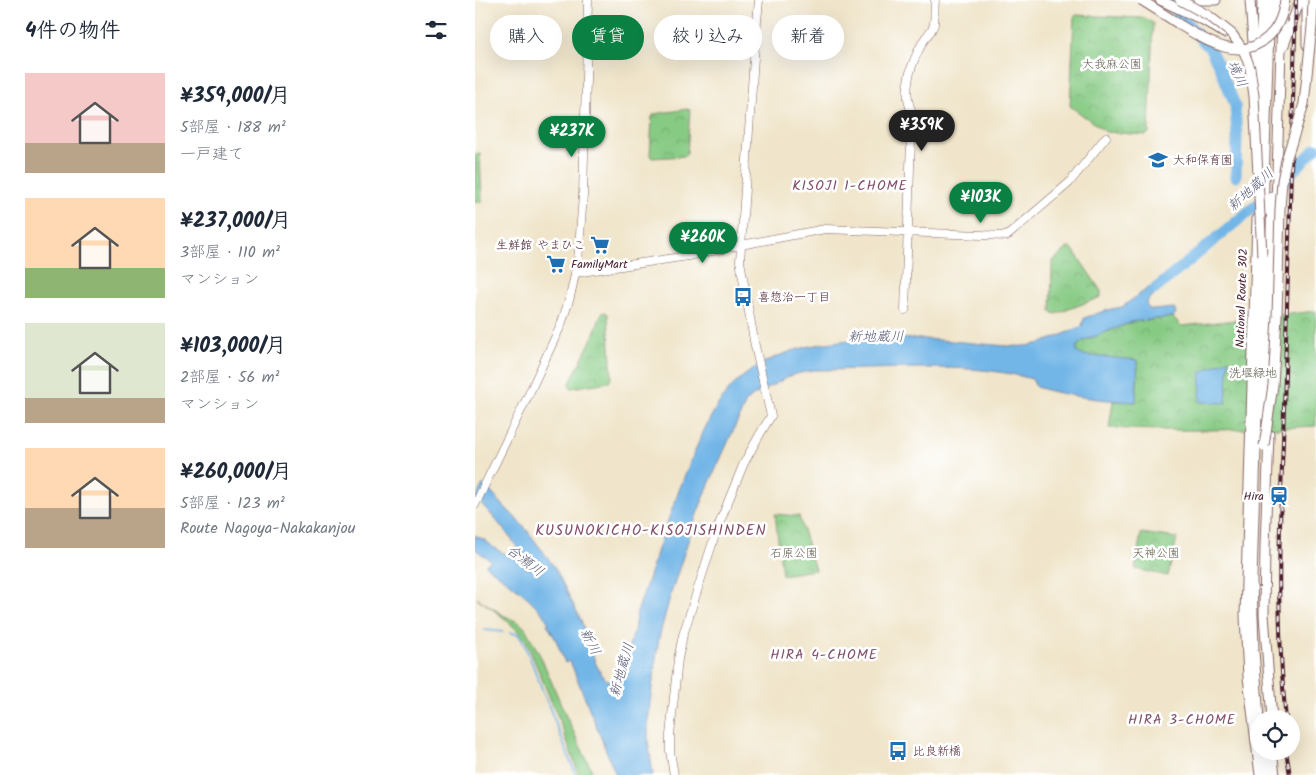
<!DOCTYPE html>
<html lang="ja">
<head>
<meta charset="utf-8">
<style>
  body { margin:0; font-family:Kalam,"Klee One",sans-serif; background:#f2f2f3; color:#1f2937; height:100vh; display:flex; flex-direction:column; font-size:19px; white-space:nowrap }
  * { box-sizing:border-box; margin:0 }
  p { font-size:16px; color:#747a83 }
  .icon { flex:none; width:28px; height:28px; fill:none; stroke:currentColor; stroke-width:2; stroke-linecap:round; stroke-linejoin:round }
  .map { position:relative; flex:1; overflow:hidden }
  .panel { display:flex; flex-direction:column; background:#fff; width:475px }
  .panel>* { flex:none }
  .top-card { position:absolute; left:15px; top:15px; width:475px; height:45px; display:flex; gap:10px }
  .fabs { position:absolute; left:775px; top:710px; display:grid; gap:10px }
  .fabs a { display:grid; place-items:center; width:50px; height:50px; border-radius:50%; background:#fff; box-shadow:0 5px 20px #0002; font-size:25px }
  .price { position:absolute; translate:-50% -42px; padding:0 11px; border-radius:18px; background:#0b8043; color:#fff; font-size:16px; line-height:32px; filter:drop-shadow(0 1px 2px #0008) }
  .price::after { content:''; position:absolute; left:50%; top:30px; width:15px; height:11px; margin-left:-8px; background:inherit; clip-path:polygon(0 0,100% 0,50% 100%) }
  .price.selected { background:#222; color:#fff }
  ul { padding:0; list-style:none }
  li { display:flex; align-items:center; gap:15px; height:125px; padding:0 25px }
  li span { display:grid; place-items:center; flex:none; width:140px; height:100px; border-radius:0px; color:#555 }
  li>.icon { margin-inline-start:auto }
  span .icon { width:60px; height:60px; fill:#fffc; stroke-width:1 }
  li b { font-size:21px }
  h2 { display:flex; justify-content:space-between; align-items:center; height:60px; padding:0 25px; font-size:21px }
  .chip { padding:0 18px; border-radius:22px; background:#fff; box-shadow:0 5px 20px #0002; font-size:18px; line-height:45px }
  .chip.selected { background:#0b8043; color:#fff }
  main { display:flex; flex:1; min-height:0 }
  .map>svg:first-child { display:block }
  .grass { fill:#86ca83; stroke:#687457 }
  .park { fill:url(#park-crowns); stroke:#687457 }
  .water { fill:#72b6e7; stroke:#5e6a89 }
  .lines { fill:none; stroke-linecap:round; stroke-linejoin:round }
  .stream { stroke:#72b6e7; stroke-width:2 }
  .river { stroke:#72b6e7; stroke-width:11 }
  .secondary-casing { stroke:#846463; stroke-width:9 }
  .primary-casing { stroke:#846463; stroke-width:9 }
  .highway-casing { stroke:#846463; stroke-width:11 }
  .secondary { stroke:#fff; stroke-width:8 }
  .primary { stroke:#fff; stroke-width:8 }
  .highway { stroke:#fff; stroke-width:9 }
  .rail-casing { stroke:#4a1f2b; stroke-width:4 }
  .rail { stroke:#fff; stroke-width:2; stroke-dasharray:5.5; stroke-linecap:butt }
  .highway-bridge-casing { stroke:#846463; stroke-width:11; stroke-linecap:butt }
  .highway-bridge { stroke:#fff; stroke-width:9 }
  .labels { text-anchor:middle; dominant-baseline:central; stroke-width:5; stroke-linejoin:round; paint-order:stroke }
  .park-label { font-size:12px; fill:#5f5b4a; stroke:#fff }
  .poi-label { font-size:12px; fill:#4a1f2b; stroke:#fff; text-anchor:start }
  .street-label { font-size:12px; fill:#4a1f2b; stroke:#fff }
  .water-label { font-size:14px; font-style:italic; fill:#5a5b76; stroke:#fff }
  .neighbourhood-label { font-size:14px; letter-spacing:1px; fill:#824f68; stroke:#fff }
  .quarter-label { font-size:15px; letter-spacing:1px; fill:#824f68; stroke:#fff }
</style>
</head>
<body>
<main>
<section class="panel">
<h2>4件の物件<svg class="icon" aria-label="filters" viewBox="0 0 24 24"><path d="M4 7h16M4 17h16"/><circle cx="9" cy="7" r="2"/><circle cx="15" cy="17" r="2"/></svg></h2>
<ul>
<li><span style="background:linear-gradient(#f6c9c9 70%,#b9a48a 0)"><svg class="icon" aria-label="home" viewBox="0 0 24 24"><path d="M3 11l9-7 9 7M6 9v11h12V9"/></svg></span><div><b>¥359,000/月</b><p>5部屋 · 188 m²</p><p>一戸建て</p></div></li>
<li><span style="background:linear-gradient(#ffd9b3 70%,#8fb573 0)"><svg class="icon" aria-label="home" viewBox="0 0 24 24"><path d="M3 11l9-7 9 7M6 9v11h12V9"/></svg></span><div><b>¥237,000/月</b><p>3部屋 · 110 m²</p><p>マンション</p></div></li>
<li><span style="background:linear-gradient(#dfe7d0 75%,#b9a48a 0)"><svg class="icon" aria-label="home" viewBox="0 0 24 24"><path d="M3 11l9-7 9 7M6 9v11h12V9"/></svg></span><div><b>¥103,000/月</b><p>2部屋 · 56 m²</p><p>マンション</p></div></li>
<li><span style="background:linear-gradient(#ffd9b3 60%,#b9a48a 0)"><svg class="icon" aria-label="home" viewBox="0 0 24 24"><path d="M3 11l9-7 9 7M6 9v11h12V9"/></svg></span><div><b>¥260,000/月</b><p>5部屋 · 123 m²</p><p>Route Nagoya-Nakakanjou</p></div></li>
</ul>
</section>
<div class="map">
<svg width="841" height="775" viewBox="0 0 841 775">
  <defs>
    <pattern id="park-crowns" width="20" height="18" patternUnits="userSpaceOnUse" patternTransform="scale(1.25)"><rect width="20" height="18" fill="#86ca83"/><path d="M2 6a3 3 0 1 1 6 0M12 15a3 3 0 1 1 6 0" fill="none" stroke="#75ad71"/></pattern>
  </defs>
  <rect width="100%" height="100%" fill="#fff"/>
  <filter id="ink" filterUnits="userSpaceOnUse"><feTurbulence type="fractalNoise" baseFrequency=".02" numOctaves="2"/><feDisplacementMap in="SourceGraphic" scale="10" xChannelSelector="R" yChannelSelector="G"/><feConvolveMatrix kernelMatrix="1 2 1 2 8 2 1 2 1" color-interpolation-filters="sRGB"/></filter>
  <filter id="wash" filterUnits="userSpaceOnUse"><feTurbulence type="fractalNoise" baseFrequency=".0096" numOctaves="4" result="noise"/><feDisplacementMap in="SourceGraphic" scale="20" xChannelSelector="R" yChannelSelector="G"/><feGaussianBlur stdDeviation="1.12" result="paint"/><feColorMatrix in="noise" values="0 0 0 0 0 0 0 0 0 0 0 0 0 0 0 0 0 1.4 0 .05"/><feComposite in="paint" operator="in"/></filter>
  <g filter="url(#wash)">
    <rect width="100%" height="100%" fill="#f0e5ca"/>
    <path class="grass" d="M2,598L28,615L45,623L50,628L66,657L91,716L119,775H104L83,717L51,641C38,623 20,611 2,598Z"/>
    <path class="park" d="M601,15L670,18L678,23L674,133L671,135L631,132L595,106L599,17Z
      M212,109L215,110L212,154L210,156L177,158L175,156L177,117L179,114Z
      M0,154H5L7,202H0Z
      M594,247L597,248L626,291V297L581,314L576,312L577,263L579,260Z
      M841,311V426C772,430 703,432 634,428L638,401L661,402L663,361L606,355C602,352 601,351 602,346L608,341L657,322L698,317L707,326Z
      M130,312L133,314L137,378L134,382L96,388L94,385L116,340L127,313Z
      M300,514L324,516L340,570L307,575Z
      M666,533L702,538L693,576L660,569Z"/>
    <path class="water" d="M687,278L693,284L674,299L671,304L673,308L678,310L699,308L701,313L698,317L657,322L608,341L602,346C601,351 602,352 606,355L663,360L661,402C627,400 594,397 561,387L557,379C518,368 483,368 443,368C408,368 373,370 338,370L317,375L279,395L271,402L235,482L222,514L196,593L184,638L179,673L173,721V740L178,775H141L95,661L90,663L81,640L72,624L74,623C59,598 34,583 11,566V564L15,562V560L0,549V535L11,541L19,548L45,561L50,567L56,569C41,543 22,520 1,498L8,484L52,530L80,568L106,620L121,664L126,674L132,680H136L142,678L145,675L159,631L161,616C178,564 195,511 216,460C230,428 242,396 270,375C317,338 391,337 448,339C468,340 488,342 508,344C524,345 541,348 557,345C573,342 588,334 603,328L607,326L609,318L632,310L647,307Z
      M754,359L751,403L725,402L726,372Z"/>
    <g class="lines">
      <path class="stream" d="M10,630L28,632
        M35,633L43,634L49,643L101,775"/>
      <path class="river" d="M694,3L735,49L745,68L760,105L762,138L761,177
        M802,188L841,148
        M679,290L790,198"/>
    </g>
  </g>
  <g filter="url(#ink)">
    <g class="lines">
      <g class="secondary-casing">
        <path id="secondary" d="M100,273L213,256L266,245L350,229L532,236L594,183L631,137
          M430,310L437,112C426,89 437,61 449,40C452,35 458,30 459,24C460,16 459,8 460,0
          M0,505L52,398L86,325L95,297L103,261L108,195L113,0"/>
      </g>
      <g class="primary-casing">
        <path id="primary" d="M199,775L195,751V735L203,659L208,635L241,532L257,492L269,463L285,434L296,416L280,346L265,261L280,43L284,0"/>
      </g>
      <g class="highway-casing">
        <path id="highway" d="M685,0L730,21L749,33
          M723,0H741
          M775,0L780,70
          M832,0V45
          M803,24L804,0
          M809,45L825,0
          M784,126L787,0
          M801,204L807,17
          M788,212L795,0
          M782,219L770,616L773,677L785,775
          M790,416L797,197
          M794,434L790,547L789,615L797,719
          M784,719L779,651L777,580L787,250
          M788,751L791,775
          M797,751L800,775"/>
      </g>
      <use href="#secondary" class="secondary"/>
      <use href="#primary" class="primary"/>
      <use href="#highway" class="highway"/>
      <g class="rail-casing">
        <path id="rail" d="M811,719C801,627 804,534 808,442L821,0
          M811,751L815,775"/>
      </g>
      <use href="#rail" class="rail"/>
      <g class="highway-bridge-casing">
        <path id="highway-bridge" d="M666,0C679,8 692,16 705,25C731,41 765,63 793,37C804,27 808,15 810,0
          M705,0L734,16L757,34L764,44L770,54L775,68L779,96L787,256
          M789,446L798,385L802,316L805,209L807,181L811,160L829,104L837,26L838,0"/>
      </g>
      <use href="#highway-bridge" class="highway-bridge"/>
    </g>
  </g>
  <defs>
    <g id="school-bare" transform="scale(1.5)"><path d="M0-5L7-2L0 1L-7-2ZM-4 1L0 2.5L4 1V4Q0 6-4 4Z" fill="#1f6fb2" stroke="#fff" stroke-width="2.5" paint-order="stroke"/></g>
    <g id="supermarket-bare" transform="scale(1.5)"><path d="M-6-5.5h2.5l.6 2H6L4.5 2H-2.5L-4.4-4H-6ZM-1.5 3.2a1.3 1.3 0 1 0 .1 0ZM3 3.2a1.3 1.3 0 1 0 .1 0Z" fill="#1f6fb2" stroke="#fff" stroke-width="2.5" paint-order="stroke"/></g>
    <g id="bus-bare" transform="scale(1.5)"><path d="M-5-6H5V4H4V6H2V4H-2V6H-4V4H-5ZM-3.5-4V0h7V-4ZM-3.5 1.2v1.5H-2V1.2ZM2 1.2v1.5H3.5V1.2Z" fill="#1f6fb2" stroke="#fff" stroke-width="2.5" paint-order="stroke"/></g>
    <g id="station-bare" transform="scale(1.5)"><path d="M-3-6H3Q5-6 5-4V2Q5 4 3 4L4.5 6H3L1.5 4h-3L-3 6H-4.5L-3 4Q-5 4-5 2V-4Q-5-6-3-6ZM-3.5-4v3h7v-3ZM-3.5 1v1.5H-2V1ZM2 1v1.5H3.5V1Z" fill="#1f6fb2" stroke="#fff" stroke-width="2.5" paint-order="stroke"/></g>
  </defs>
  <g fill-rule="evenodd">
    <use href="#school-bare" x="683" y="160"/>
    <use href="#supermarket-bare" x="125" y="245"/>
    <use href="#supermarket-bare" x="81" y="264"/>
    <use href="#bus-bare" x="268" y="297"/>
    <use href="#station-bare" x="804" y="496"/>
    <use href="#bus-bare" x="423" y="751"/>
  </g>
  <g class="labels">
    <g class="park-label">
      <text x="637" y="64">大我麻公園</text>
      <text x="778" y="373">洗堰緑地</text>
      <text x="319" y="553">石原公園</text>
      <text x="681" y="553">天神公園</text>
    </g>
    <g class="poi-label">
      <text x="698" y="160">大和保育園</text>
      <text x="110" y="245" text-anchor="end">生鮮館 やまひこ</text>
      <text x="96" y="264">FamilyMart</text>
      <text x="283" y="297">喜惣治一丁目</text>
      <text x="789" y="496" text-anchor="end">Hira</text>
      <text x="438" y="751">比良新橋</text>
    </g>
    <g class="street-label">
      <text transform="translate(767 298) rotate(-88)">National Route 302</text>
    </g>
    <g class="water-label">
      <text transform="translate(762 74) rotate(65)">境川</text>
      <text transform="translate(776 190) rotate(-42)">新地蔵川</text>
      <text x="401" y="337">新地蔵川</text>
      <text transform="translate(50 561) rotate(37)">合瀬川</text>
      <text transform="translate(115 642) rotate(63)">新川</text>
      <text transform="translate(147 670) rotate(-74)">新地蔵川</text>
    </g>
    <g class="neighbourhood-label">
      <text x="375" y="186">KISOJI 1-CHOME</text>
      <text x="349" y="655">HIRA 4-CHOME</text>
      <text x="707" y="720">HIRA 3-CHOME</text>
    </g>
    <g class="quarter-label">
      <text x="176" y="531">KUSUNOKICHO-KISOJISHINDEN</text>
    </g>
  </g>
</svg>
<div class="fabs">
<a><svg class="icon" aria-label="locate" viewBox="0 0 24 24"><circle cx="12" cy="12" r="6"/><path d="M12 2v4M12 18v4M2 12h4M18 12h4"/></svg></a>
</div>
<b class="price selected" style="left:447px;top:152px">¥359K</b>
<b class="price" style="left:97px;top:158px">¥237K</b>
<b class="price" style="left:506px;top:224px">¥103K</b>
<b class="price" style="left:228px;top:264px">¥260K</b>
<div class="top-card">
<a class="chip">購入</a>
<a class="chip selected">賃貸</a>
<a class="chip">絞り込み</a>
<a class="chip">新着</a>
</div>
</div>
</main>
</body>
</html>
